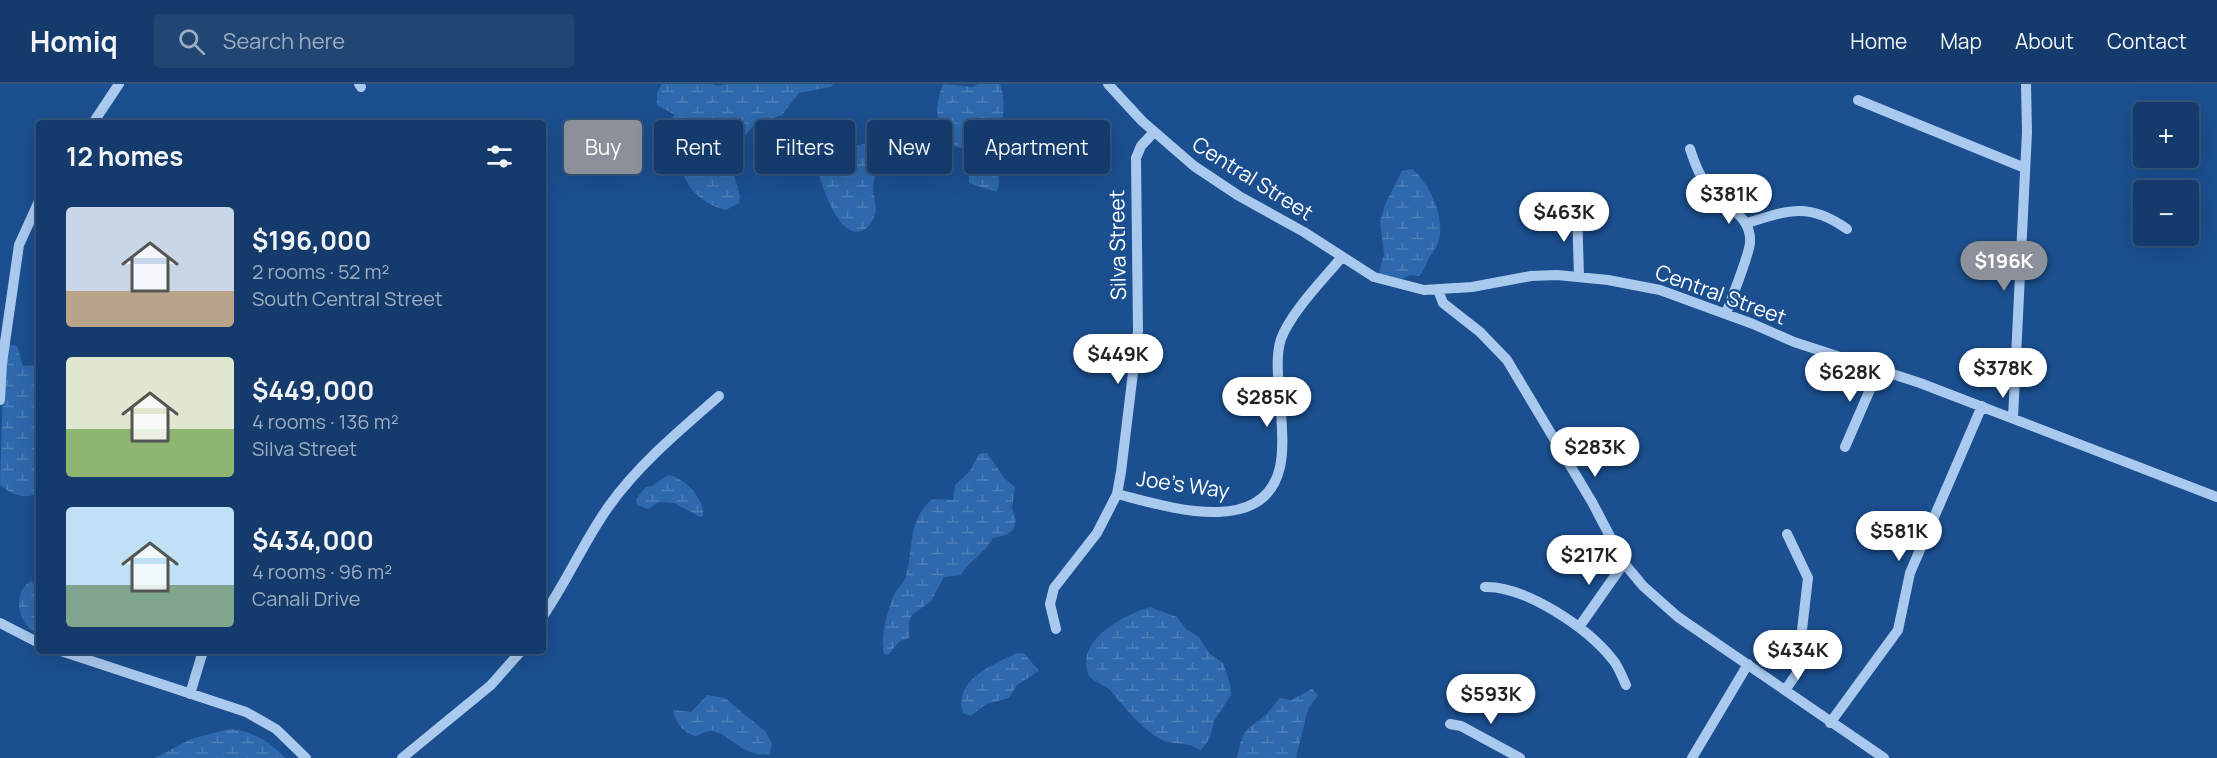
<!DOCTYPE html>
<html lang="en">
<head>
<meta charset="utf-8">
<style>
  body { margin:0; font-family:Manrope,sans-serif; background:#214673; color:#f1f3f6; height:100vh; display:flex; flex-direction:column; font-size:22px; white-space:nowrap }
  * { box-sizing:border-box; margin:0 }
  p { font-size:20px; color:#9dadc1 }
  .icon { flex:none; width:33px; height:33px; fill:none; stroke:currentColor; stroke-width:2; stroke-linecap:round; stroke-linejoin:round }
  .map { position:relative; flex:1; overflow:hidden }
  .panel { position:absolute; left:36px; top:36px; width:510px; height:534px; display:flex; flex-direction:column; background:#143b6b; border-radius:6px; box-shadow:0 6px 24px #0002,0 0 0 2px #33557e }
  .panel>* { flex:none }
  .hud { position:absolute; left:564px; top:36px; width:570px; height:54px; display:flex; gap:12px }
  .buttons { position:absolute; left:2133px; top:18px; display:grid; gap:12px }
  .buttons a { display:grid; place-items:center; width:66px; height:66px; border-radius:6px; background:#143b6b; box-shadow:0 6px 24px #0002,0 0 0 2px #33557e; font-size:30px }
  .price { position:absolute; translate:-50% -51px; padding:0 14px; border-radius:21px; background:#fff; color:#222; font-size:20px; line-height:39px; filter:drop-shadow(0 2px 3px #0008) }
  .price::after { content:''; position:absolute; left:50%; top:36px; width:18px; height:14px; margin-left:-9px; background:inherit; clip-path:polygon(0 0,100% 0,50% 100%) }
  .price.on { background:#8c9099; color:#fff }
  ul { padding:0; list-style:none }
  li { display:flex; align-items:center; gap:18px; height:150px; padding:0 30px }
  li span { display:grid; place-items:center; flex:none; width:168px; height:120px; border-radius:6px; color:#555 }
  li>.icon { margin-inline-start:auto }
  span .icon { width:72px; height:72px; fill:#fffc; stroke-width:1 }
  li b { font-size:26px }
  h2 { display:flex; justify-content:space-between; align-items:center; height:72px; padding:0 30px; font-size:26px }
  .chip { padding:0 21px; border-radius:6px; background:#143b6b; box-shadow:0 6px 24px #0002,0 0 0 2px #33557e; font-size:21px; line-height:54px }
  .chip.on { background:#8c9099; color:#fff }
  header { display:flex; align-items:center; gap:36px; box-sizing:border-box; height:84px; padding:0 30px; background:#143b6b; border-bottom:2px solid #33557e }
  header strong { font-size:28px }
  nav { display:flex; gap:33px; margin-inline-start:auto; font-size:21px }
  .search { width:420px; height:54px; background:#214673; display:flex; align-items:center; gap:15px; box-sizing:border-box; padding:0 21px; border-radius:6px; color:#9dadc1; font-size:22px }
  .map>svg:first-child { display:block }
  .wetland { fill:url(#wetland-marsh) }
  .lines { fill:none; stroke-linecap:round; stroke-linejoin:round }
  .minor { stroke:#a9c9ee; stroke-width:10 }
  .labels { text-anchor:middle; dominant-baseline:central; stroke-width:4.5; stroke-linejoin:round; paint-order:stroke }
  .street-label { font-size:21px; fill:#fff; stroke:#1b4f8f }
</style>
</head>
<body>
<header>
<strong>Homiq</strong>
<div class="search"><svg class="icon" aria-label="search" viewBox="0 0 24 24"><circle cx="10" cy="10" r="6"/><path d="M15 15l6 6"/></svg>Search here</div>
<nav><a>Home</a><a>Map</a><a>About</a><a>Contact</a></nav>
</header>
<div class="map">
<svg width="2217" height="674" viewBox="0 0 2217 674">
  <defs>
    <pattern id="wetland-marsh" width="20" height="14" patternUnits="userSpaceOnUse" patternTransform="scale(1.5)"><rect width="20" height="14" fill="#2e69ad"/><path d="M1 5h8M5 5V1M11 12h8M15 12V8" fill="none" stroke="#4d80b9"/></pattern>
  </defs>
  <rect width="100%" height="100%" fill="#1b4f8f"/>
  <path class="wetland" d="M662,0H713L717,2L726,0H834L830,3L799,9L782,31L756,40L737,59L730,77L740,112L739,119L726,126C707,121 692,111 684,92C690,75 682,71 667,68C657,54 665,42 675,31L657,21V8Z
    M943,0L973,3L978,0H1000C1005,13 1006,35 997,47C990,54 986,56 985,67C994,77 1004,95 996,108L969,99C967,80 988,67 951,62C934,49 935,18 943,0Z
    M872,59L877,62C878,76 875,89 873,104C873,111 876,119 876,127C875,130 873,137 871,139C844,173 820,99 817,82C833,67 851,61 872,59Z
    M1412,85C1430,99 1445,134 1439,156C1437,164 1431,169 1428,176C1425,183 1424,187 1419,192L1410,191L1401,195L1379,189L1384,170L1380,137L1386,118L1402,87Z
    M8,260L17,262L23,282L39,281V408C27,417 10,410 0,401L3,303Z
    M987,369L1005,395L1015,403L1012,424L1016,436L1013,446L1006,451L993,454C985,469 969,477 961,491L944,493L931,517L912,531L909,537V554L900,557L888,571L884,570C880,552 887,528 894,511C897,504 904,499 906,492C914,463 907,437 932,415L953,416L955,401L970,387L979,370Z
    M668,391C684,393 705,415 703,432L700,433L674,419L659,418L648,425L637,421L636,415L646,403L652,402Z
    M31,497L39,507V550C19,543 10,509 31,497Z
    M1150,523L1177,533L1186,545L1199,553L1210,570L1223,579L1230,599L1231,611L1214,637L1210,654L1201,666C1196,665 1195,662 1189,661C1181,659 1170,660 1162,656C1141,645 1125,624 1110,606C1104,600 1091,597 1088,590C1076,555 1124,531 1150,523Z
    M1017,569H1024L1039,587L1017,601L1009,614L986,620L971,632L963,629C953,596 992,581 1017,569Z
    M1312,605L1318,611L1308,625L1296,674H1237C1243,645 1243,649 1264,632C1270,627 1274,620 1280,614L1291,616Z
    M707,611L725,614L765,647L772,660L769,670C745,674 733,653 714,647C707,646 701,651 695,652C683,649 675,638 673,626L691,628Z
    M229,645C251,646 271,658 285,674H155L191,655Z"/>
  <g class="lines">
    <path class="minor" d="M359,0L361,3
      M1108,0L1142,37L1194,82L1239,112L1304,148L1374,193L1424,206L1472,203L1531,192L1557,191L1608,196L1660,206L1753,240L1794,258L1920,299L2217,413
      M1858,16L2025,84
      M93,39L119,0
      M1690,65C1695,80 1700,94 1711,106C1726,123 1752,132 1750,159C1748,175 1732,212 1726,230
      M1577,124L1579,193
      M1747,139C1788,126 1809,118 1847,145
      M1438,206L1443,219L1480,248L1507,276L1592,418L1624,479L1643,502L1678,533L1884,674
      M0,316L2,279L19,161L39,117
      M2013,334L2027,48L2026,0
      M1845,363L1879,285
      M1117,410C1165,422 1264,455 1280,383C1284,365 1282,345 1281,328C1280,306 1274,276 1281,255C1291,228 1323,196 1341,174
      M1485,503C1526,502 1588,544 1613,576C1619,583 1622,593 1626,601
      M543,532C567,497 584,457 609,422C639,380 680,346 719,312
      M0,539L39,559
      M1579,543L1624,479
      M1056,545L1050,520L1054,504L1097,449L1117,410L1121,388L1138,247L1136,74L1141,62L1154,48
      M61,567L246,628L276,645L306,674
      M1786,605L1797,589L1808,494L1787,450
      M190,610L203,567
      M1830,639L1898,546L1910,489L1982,322
      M1450,640L1461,642L1520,674
      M402,674L491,601L521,567
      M1692,674L1748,580"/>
  </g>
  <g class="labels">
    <g class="street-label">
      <text transform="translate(1253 94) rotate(32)">Central Street</text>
      <text transform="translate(1117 161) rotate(-91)">Silva Street</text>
      <text transform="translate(1721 210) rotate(20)">Central Street</text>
      <text transform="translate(1183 400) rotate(8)">Joe's Way</text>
    </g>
  </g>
</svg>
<div class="buttons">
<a>+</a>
<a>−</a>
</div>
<b class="price" style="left:1729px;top:141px">$381K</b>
<b class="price" style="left:1564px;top:159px">$463K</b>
<b class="price on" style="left:2004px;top:208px">$196K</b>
<b class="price" style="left:1118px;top:301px">$449K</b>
<b class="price" style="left:2003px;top:315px">$378K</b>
<b class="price" style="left:1850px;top:319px">$628K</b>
<b class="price" style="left:1267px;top:344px">$285K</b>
<b class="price" style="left:1595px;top:394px">$283K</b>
<b class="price" style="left:1899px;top:478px">$581K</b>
<b class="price" style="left:1589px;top:502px">$217K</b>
<b class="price" style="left:1798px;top:597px">$434K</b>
<b class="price" style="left:1491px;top:641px">$593K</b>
<div class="hud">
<a class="chip on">Buy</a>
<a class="chip">Rent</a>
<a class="chip">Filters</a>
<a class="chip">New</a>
<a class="chip">Apartment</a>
</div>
<section class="panel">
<h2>12 homes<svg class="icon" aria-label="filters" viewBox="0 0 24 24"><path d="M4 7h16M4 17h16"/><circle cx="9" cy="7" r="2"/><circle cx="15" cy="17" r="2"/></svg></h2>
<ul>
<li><span style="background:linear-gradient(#c9d6e8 70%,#b9a48a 0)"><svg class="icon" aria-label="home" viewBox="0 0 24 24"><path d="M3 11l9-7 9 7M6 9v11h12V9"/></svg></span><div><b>$196,000</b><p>2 rooms · 52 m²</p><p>South Central Street</p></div></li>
<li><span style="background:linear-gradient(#dfe7d0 60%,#8fb573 0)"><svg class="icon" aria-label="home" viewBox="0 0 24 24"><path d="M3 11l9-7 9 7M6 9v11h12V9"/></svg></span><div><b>$449,000</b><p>4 rooms · 136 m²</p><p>Silva Street</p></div></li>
<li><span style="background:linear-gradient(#bfe0f5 65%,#7fa58c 0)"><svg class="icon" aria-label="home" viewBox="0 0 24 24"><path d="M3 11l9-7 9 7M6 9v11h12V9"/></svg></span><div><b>$434,000</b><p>4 rooms · 96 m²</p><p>Canali Drive</p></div></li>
</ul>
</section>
</div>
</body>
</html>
